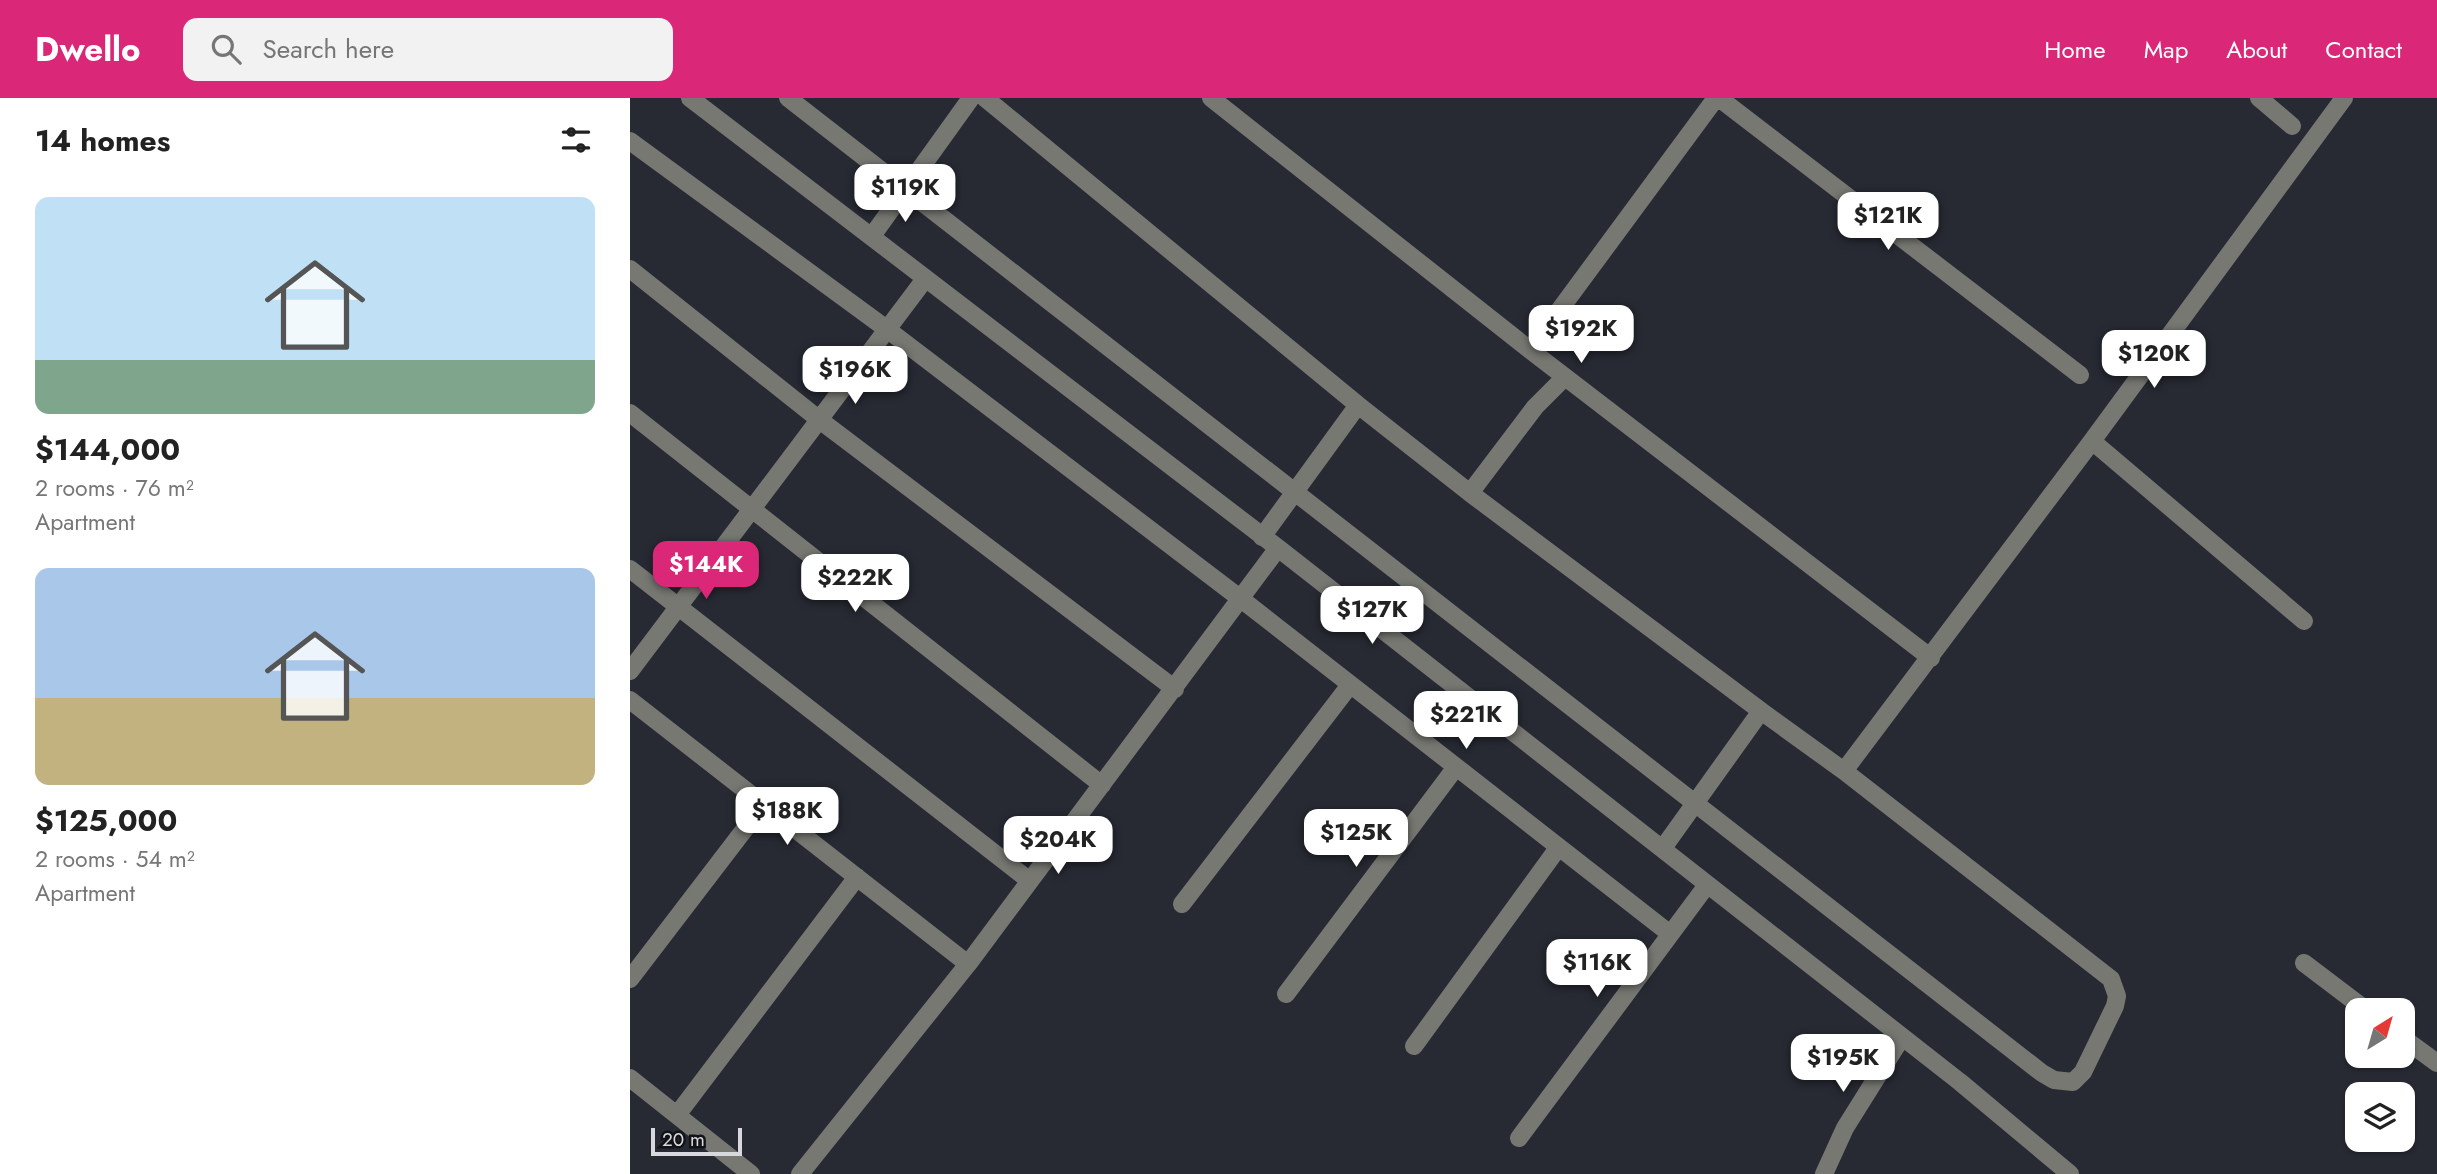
<!DOCTYPE html>
<html lang="en">
<head>
<meta charset="utf-8">
<style>
  body { margin:0; font-family:Jost,sans-serif; background:#f2f2f2; color:#222; height:100vh; display:flex; flex-direction:column; font-size:26px; white-space:nowrap }
  * { box-sizing:border-box; margin:0 }
  p { font-size:23px; color:#767676 }
  .icon { flex:none; width:38px; height:38px; fill:none; stroke:currentColor; stroke-width:2; stroke-linecap:round; stroke-linejoin:round }
  .map { position:relative; flex:1; overflow:hidden }
  .sheet { display:flex; flex-direction:column; background:#fff; width:630px }
  .sheet>* { flex:none }
  .needle { width:46px; rotate:37deg }
  .buttons { position:absolute; left:1715px; top:900px; display:grid; gap:14px }
  .buttons a { display:grid; place-items:center; width:70px; height:70px; border-radius:14px; background:#fff; box-shadow:0 2px 5px #0004; font-size:35px }
  .scale { position:absolute; left:21px; bottom:18px; width:91px; box-sizing:border-box; padding-left:7px; border:4px solid #d7d9df; border-top:0; font-size:19px; line-height:24px; white-space:nowrap; color:#d7d9df; -webkit-text-stroke:5px #121317; paint-order:stroke }
  .price { position:absolute; translate:-50% -60px; padding:0 16px; border-radius:14px; background:#fff; color:#222; font-size:23px; line-height:46px; filter:drop-shadow(0 2px 4px #0008) }
  .price::after { content:''; position:absolute; left:50%; top:42px; width:21px; height:16px; margin-left:-10px; background:inherit; clip-path:polygon(0 0,100% 0,50% 100%) }
  .price.on { background:#db2777; color:#fff }
  ul { padding:0; list-style:none }
  li { display:grid; align-content:center; gap:14px; height:371px; padding:0 35px }
  li span { display:grid; place-items:center; height:217px; border-radius:14px; color:#555 }
  li>.icon { margin-inline-start:auto }
  span .icon { width:126px; height:126px; fill:#fffc; stroke-width:1 }
  li b { font-size:30px }
  h2 { display:flex; justify-content:space-between; align-items:center; height:84px; padding:0 35px; font-size:30px }
  header { display:flex; align-items:center; gap:42px; box-sizing:border-box; height:98px; padding:0 35px; background:#db2777; color:#fff }
  header strong { font-size:33px }
  nav { display:flex; gap:38px; margin-inline-start:auto; font-size:24px }
  .search { width:490px; height:63px; background:#f2f2f2; display:flex; align-items:center; gap:18px; box-sizing:border-box; padding:0 24px; border-radius:14px; color:#767676; font-size:26px }
  main { display:flex; flex:1; min-height:0 }
  .map>svg:first-child { display:block }
  .lines { fill:none; stroke-linecap:round; stroke-linejoin:round }
  .minor { stroke:#787873; stroke-width:18 }
</style>
</head>
<body>
<header>
<strong>Dwello</strong>
<div class="search"><svg class="icon" aria-label="search" viewBox="0 0 24 24"><circle cx="10" cy="10" r="6"/><path d="M15 15l6 6"/></svg>Search here</div>
<nav><a>Home</a><a>Map</a><a>About</a><a>Contact</a></nav>
</header>
<main>
<section class="sheet">
<h2>14 homes<svg class="icon" aria-label="filters" viewBox="0 0 24 24"><path d="M4 7h16M4 17h16"/><circle cx="9" cy="7" r="2"/><circle cx="15" cy="17" r="2"/></svg></h2>
<ul>
<li><span style="background:linear-gradient(#bfe0f5 75%,#7fa58c 0)"><svg class="icon" aria-label="home" viewBox="0 0 24 24"><path d="M3 11l9-7 9 7M6 9v11h12V9"/></svg></span><div><b>$144,000</b><p>2 rooms · 76 m²</p><p>Apartment</p></div></li>
<li><span style="background:linear-gradient(#a9c7e8 60%,#c2b280 0)"><svg class="icon" aria-label="home" viewBox="0 0 24 24"><path d="M3 11l9-7 9 7M6 9v11h12V9"/></svg></span><div><b>$125,000</b><p>2 rooms · 54 m²</p><p>Apartment</p></div></li>
</ul>
</section>
<div class="map">
<svg width="1807" height="1076" viewBox="0 0 1807 1076">
  <rect width="100%" height="100%" fill="#272a33"/>
  <g class="lines">
    <path class="minor" d="M60,0L648,450L1330,984L1440,1076
      M158,0L1412,975L1424,982L1443,984L1453,974L1485,908L1487,898L1481,881L1214,673
      M355,0L728,307
      M581,0L900,252L1301,560
      M1089,0L1450,277
      M1629,0L1662,28
      M0,43L258,232L611,501L1039,835
      M242,138L341,0
      M0,171L191,323L545,591
      M900,252L1086,0
      M0,315L472,687
      M1462,343L1674,523
      M840,395L1131,613
      M632,439L728,307L840,395L905,309L935,279
      M0,471L400,783
      M0,573L295,181
      M0,602L338,866
      M1033,750L1131,613L1214,673L1462,343L1714,0
      M552,806L720,587
      M1674,865L1736,912
      M0,881L134,706
      M656,896L826,669
      M1773,940L1807,965
      M784,948L928,750
      M0,980L121,1076
      M47,1017L227,779
      M889,1040L1077,787
      M170,1076L338,866L648,450
      M1194,1076L1215,1030L1272,939"/>
  </g>
</svg>
<div class="buttons">
<a><svg class="needle" viewBox="-14 -14 28 28"><path d="M0-13l5 13h-10z" fill="#e53935"/><path d="M0 13l5-13h-10z" fill="#767676"/></svg></a>
<a><svg class="icon" aria-label="layers" viewBox="0 0 24 24"><path d="M12 4l9 5-9 5-9-5zM3 14l9 5 9-5"/></svg></a>
</div>
<div class="scale">20 m</div>
<b class="price" style="left:275px;top:126px">$119K</b>
<b class="price" style="left:1258px;top:154px">$121K</b>
<b class="price" style="left:951px;top:267px">$192K</b>
<b class="price" style="left:1524px;top:292px">$120K</b>
<b class="price" style="left:225px;top:308px">$196K</b>
<b class="price on" style="left:76px;top:503px">$144K</b>
<b class="price" style="left:225px;top:516px">$222K</b>
<b class="price" style="left:742px;top:548px">$127K</b>
<b class="price" style="left:836px;top:653px">$221K</b>
<b class="price" style="left:157px;top:749px">$188K</b>
<b class="price" style="left:726px;top:771px">$125K</b>
<b class="price" style="left:428px;top:778px">$204K</b>
<b class="price" style="left:967px;top:901px">$116K</b>
<b class="price" style="left:1213px;top:996px">$195K</b>
</div>
</main>
</body>
</html>
